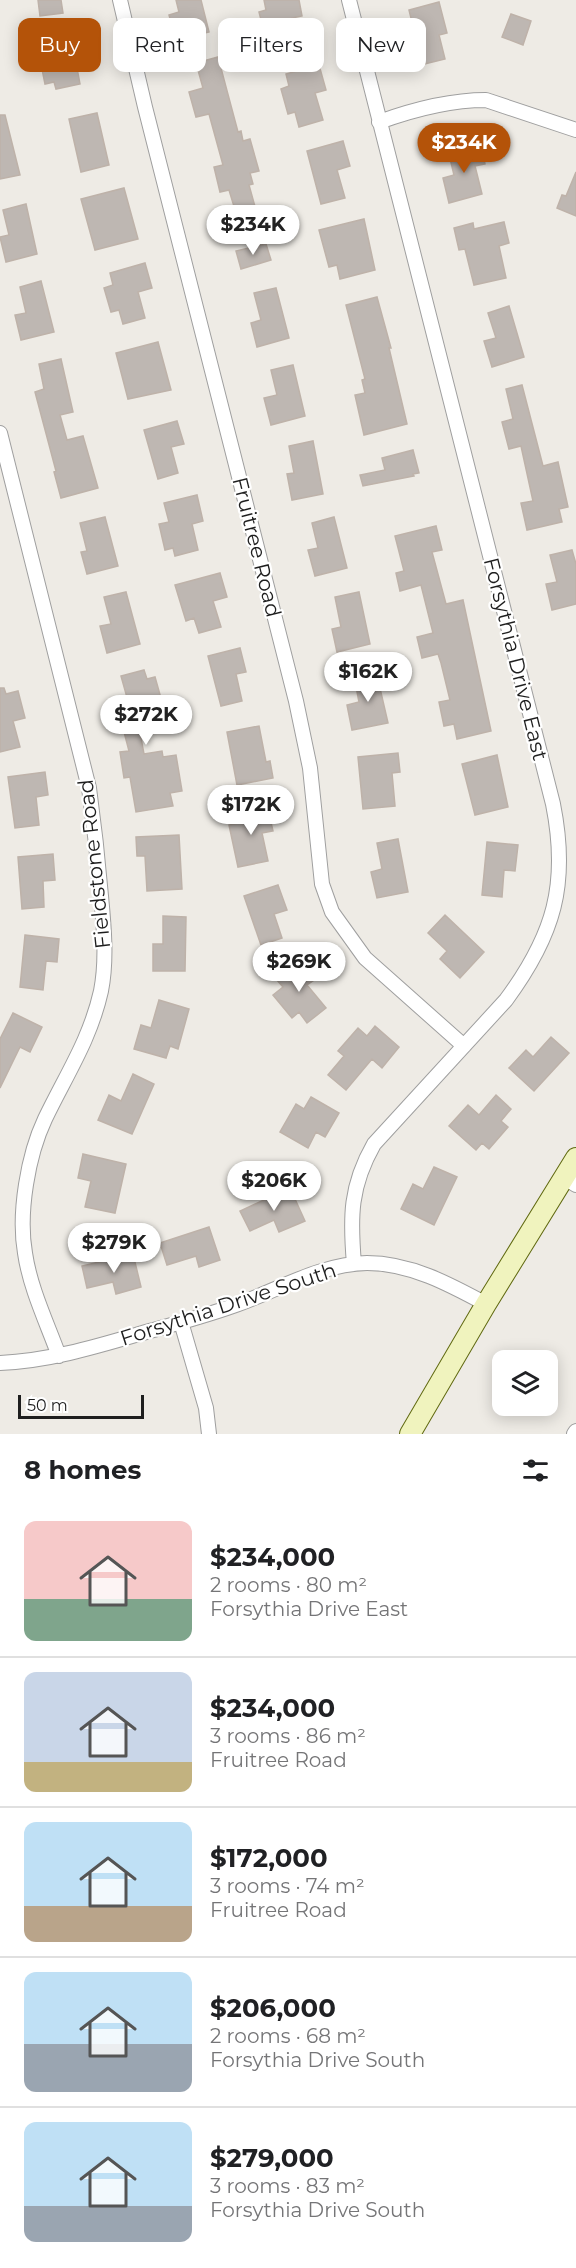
<!DOCTYPE html>
<html lang="en">
<head>
<meta charset="utf-8">
<style>
  body { margin:0; font-family:Montserrat,sans-serif; background:#f6f6f6; color:#202124; height:100vh; display:flex; flex-direction:column; font-size:22px; white-space:nowrap }
  * { box-sizing:border-box; margin:0 }
  p { font-size:20px; color:#757577 }
  .icon { flex:none; width:33px; height:33px; fill:none; stroke:currentColor; stroke-width:2; stroke-linecap:round; stroke-linejoin:round }
  .map { position:relative; height:1434px; overflow:hidden }
  .side { display:flex; flex-direction:column; background:#fff; flex:1 }
  .side>* { flex:none }
  .banner { position:absolute; left:18px; top:18px; width:540px; height:54px; display:flex; gap:12px }
  .buttons { position:absolute; left:492px; top:1350px; display:grid; gap:12px }
  .buttons a { display:grid; place-items:center; width:66px; height:66px; border-radius:12px; background:#fff; box-shadow:0 3px 15px #0003; font-size:30px }
  .scale { position:absolute; left:18px; bottom:15px; width:126px; box-sizing:border-box; padding-left:6px; border:3px solid #1e1e1e; border-top:0; font-size:16px; line-height:21px; white-space:nowrap; color:#1e1e1e; -webkit-text-stroke:4px #fff; paint-order:stroke }
  .price { position:absolute; translate:-50% -51px; padding:0 14px; border-radius:21px; background:#fff; color:#222; font-size:20px; line-height:39px; filter:drop-shadow(0 2px 3px #0008) }
  .price::after { content:''; position:absolute; left:50%; top:36px; width:18px; height:14px; margin-left:-9px; background:inherit; clip-path:polygon(0 0,100% 0,50% 100%) }
  .price.selected { background:#b45309; color:#fff }
  ul { padding:0; list-style:none }
  li { display:flex; align-items:center; gap:18px; height:150px; padding:0 24px }
  li+li { border-top:2px solid #e0e0e0 }
  li span { display:grid; place-items:center; flex:none; width:168px; height:120px; border-radius:12px; color:#555 }
  li>.icon { margin-inline-start:auto }
  span .icon { width:72px; height:72px; fill:#fffc; stroke-width:1 }
  li b { font-size:26px }
  h2 { display:flex; justify-content:space-between; align-items:center; height:72px; padding:0 24px; font-size:26px }
  .chip { padding:0 21px; border-radius:12px; background:#fff; box-shadow:0 3px 15px #0003; font-size:21px; line-height:54px }
  .chip.selected { background:#b45309; color:#fff }
  .map>svg:first-child { display:block }
  .building { fill:#beb7b2; stroke:#beb2a9; stroke-width:1.5 }
  .lines { fill:none; stroke-linecap:round; stroke-linejoin:round }
  .minor-casing { stroke:#9f9f9f; stroke-width:16 }
  .secondary-casing { stroke:#606910; stroke-width:22 }
  .minor { stroke:#fff; stroke-width:14 }
  .secondary { stroke:#f0f3be; stroke-width:20 }
  .labels { text-anchor:middle; dominant-baseline:central; stroke-width:4.5; stroke-linejoin:round; paint-order:stroke }
  .street-label { font-size:21px; fill:#1e1e1e; stroke:#fff }
</style>
</head>
<body>
<div class="map">
<svg width="576" height="1434" viewBox="0 0 576 1434">
  <rect width="100%" height="100%" fill="#eeebe5"/>
  <path class="building" d="M38,0H61L63,13L40,16Z
    M176,0H201L209,32L176,40L169,15L179,12Z
    M264,0H299L302,16L292,18L298,44L269,51L259,12L266,10Z
    M439,2L447,33L439,35L445,59L412,67L406,45L417,42L409,10Z
    M511,14L531,21L523,45L502,37Z
    M81,35L86,61L76,63L80,84L56,89L54,82L45,84L40,59L50,57L47,42Z
    M218,57L238,132L241,131L243,141L250,139L259,171L250,173L253,184L249,185L259,221L240,226L229,190L220,192L214,167L223,165L209,114L196,117L189,92L203,88L196,63Z
    M319,65L326,90L315,93L323,120L299,127L295,112L288,114L281,89L289,86L286,74Z
    M97,113L109,165L81,172L69,119Z
    M0,115H5L20,175L0,179Z
    M343,141L350,166L337,170L345,198L321,204L307,151Z
    M469,144L471,153L482,151L485,164L475,166L482,194L449,203L443,178L454,175L448,150Z
    M576,172V216L557,208L562,195L566,196Z
    M124,188L138,239L95,250L81,199Z
    M26,204L37,254L6,262L0,237L9,235L3,210Z
    M364,219L375,270L340,279L337,265L329,267L319,230Z
    M504,222L509,243L499,246L506,278L474,285L465,249L459,250L454,228L473,223L474,229Z
    M266,244L271,260L241,269L236,251Z
    M145,263L152,288L138,292L145,318L123,324L119,310L111,312L104,288L113,285L110,273Z
    M41,281L54,332L21,340L15,315L26,313L20,287Z
    M276,288L289,338L257,347L251,323L261,320L254,293Z
    M377,297L391,348H389L407,424L364,435L355,395L365,393L362,380L365,379L346,305Z
    M509,306L524,357L492,367L484,341L496,338L488,313Z
    M158,342L171,390L128,399L116,353Z
    M61,359L73,412L60,415L67,440L83,436L98,488L61,498L54,472L56,471L35,392L44,389L39,364Z
    M293,365L305,416L271,425L264,398L277,395L271,370Z
    M522,385L543,466L558,462L568,507L559,509L562,522L527,530L521,503L533,501L521,446L509,449L502,422L513,419L506,389Z
    M177,421L184,444L171,447L178,473L158,479L144,430Z
    M313,441L323,494L292,500L287,474L294,473L289,446Z
    M413,450L419,473L413,474L414,476L363,486L360,475L385,470L382,458Z
    M197,495L203,521L192,524L198,550L175,556L173,548L165,550L159,524L169,522L164,503Z
    M105,517L118,566L87,574L81,552L87,551L80,523Z
    M334,517L347,568L315,576L308,550L318,548L312,523Z
    M436,526L442,550L432,552L446,604L463,600L491,731L457,739L454,724L444,726L439,702L450,700L441,663L438,654L422,658L417,637L433,633L421,585L400,591L396,573L404,571L395,536Z
    M572,550L576,564V604L552,610L546,584L557,582L550,555Z
    M220,573L227,597L213,601L221,627L199,633L194,618L186,621L175,585Z
    M126,592L140,644L107,653L100,626L111,624L104,597Z
    M359,592L370,644L337,652L332,629L341,627L335,597Z
    M240,648L246,672L236,674L242,701L221,706L208,656Z
    M144,670L147,679L155,677L164,709L153,712L156,723L139,728L144,754L162,751L163,757L176,755L182,791L170,793L173,806L136,812L130,777L124,778L120,752L129,751L117,705L128,701L121,676Z
    M376,671L388,723L352,730L347,705L359,702L354,676Z
    M0,688H4L6,694L18,691L25,718L13,721L20,747L0,752Z
    M259,726L266,762L270,761L273,778L237,785L227,732Z
    M398,753L400,772L392,773L395,806L363,809L358,757Z
    M497,755L508,807L475,815L462,764Z
    M45,772L48,795L36,797L39,825L15,828L8,777Z
    M267,806L273,831L262,833L268,861L238,867L229,825L238,823L236,813Z
    M179,835L182,889L147,891L145,856H137L136,837Z
    M398,839L408,892L377,898L371,872L382,869L377,843Z
    M487,842L518,845L515,871L504,870L502,897L482,895Z
    M53,854L55,880L43,881L44,907L22,909L18,857Z
    M278,885L287,910L274,914L282,938L261,945L244,896Z
    M445,915L484,952L460,978L440,959L447,951L428,933Z
    M163,916L186,917L185,971H153V944H163Z
    M25,935L59,939L57,962L46,961L43,990L20,987Z
    M302,959L317,978L307,985L326,1008L307,1023L299,1012L292,1018L273,995L283,987L277,980Z
    M159,1000L189,1009L178,1049L170,1046L166,1058L134,1049L141,1025L151,1028Z
    M13,1013L42,1027L30,1052L20,1047L0,1088V1039Z
    M375,1026L399,1047L382,1068L372,1059L346,1090L328,1075L344,1056L338,1051L358,1028L367,1036Z
    M551,1037L569,1053L534,1091L509,1068L526,1050L533,1057Z
    M133,1074L154,1084L132,1134L98,1120L109,1095L121,1101Z
    M496,1095L511,1109L501,1121L508,1127L489,1149L482,1143L476,1150L449,1126L468,1105L479,1115Z
    M311,1097L339,1113L325,1137L316,1132L308,1148L280,1132L296,1104L304,1109Z
    M83,1154L126,1164L115,1213L85,1207L91,1181L78,1178Z
    M434,1167L457,1177L434,1225L401,1209L413,1184L423,1189Z
    M290,1188L305,1221L279,1232L274,1220L250,1231L240,1211Z
    M209,1227L220,1260L199,1267L196,1256L167,1265L160,1243Z
    M133,1254L141,1287L116,1294L113,1282L87,1288L82,1266Z"/>
  <g class="lines">
    <g class="minor-casing">
      <path id="minor" d="M120,0L145,107L296,701L310,768L322,884L332,912L365,958L464,1046
        M349,0L553,804C569,884 554,935 506,1000L374,1144C350,1186 350,1217 354,1264
        M379,122C412,110 451,100 486,100L576,130
        M0,433L89,788C94,824 98,860 101,896C104,927 107,961 101,991C90,1040 66,1075 45,1119C28,1155 18,1213 25,1253C30,1288 47,1323 59,1356
        M563,1177L576,1185
        M181,1322L206,1408L209,1434
        M0,1363C50,1361 98,1346 146,1332C175,1324 205,1316 233,1306C277,1291 319,1264 367,1263C410,1263 449,1284 486,1304
        M574,1434L576,1431"/>
    </g>
    <g class="secondary-casing">
      <path id="secondary" d="M410,1434L486,1304L576,1158"/>
    </g>
    <use href="#minor" class="minor"/>
    <use href="#secondary" class="secondary"/>
  </g>
  <g class="labels">
    <g class="street-label">
      <text transform="translate(257 547) rotate(76)">Fruitree Road</text>
      <text transform="translate(516 659) rotate(76)">Forsythia Drive East</text>
      <text transform="translate(94 864) rotate(-96)">Fieldstone Road</text>
      <text transform="translate(228 1304) rotate(-18)">Forsythia Drive South</text>
    </g>
  </g>
</svg>
<div class="buttons">
<a><svg class="icon" aria-label="layers" viewBox="0 0 24 24"><path d="M12 4l9 5-9 5-9-5zM3 14l9 5 9-5"/></svg></a>
</div>
<div class="scale">50 m</div>
<b class="price selected" style="left:464px;top:174px">$234K</b>
<b class="price" style="left:253px;top:256px">$234K</b>
<b class="price" style="left:368px;top:703px">$162K</b>
<b class="price" style="left:146px;top:746px">$272K</b>
<b class="price" style="left:251px;top:836px">$172K</b>
<b class="price" style="left:299px;top:993px">$269K</b>
<b class="price" style="left:274px;top:1212px">$206K</b>
<b class="price" style="left:114px;top:1274px">$279K</b>
<div class="banner">
<a class="chip selected">Buy</a>
<a class="chip">Rent</a>
<a class="chip">Filters</a>
<a class="chip">New</a>
</div>
</div>
<section class="side">
<h2>8 homes<svg class="icon" aria-label="filters" viewBox="0 0 24 24"><path d="M4 7h16M4 17h16"/><circle cx="9" cy="7" r="2"/><circle cx="15" cy="17" r="2"/></svg></h2>
<ul>
<li><span style="background:linear-gradient(#f6c9c9 65%,#7fa58c 0)"><svg class="icon" aria-label="home" viewBox="0 0 24 24"><path d="M3 11l9-7 9 7M6 9v11h12V9"/></svg></span><div><b>$234,000</b><p>2 rooms · 80 m²</p><p>Forsythia Drive East</p></div></li>
<li><span style="background:linear-gradient(#c9d6e8 75%,#c2b280 0)"><svg class="icon" aria-label="home" viewBox="0 0 24 24"><path d="M3 11l9-7 9 7M6 9v11h12V9"/></svg></span><div><b>$234,000</b><p>3 rooms · 86 m²</p><p>Fruitree Road</p></div></li>
<li><span style="background:linear-gradient(#bfe0f5 70%,#b9a48a 0)"><svg class="icon" aria-label="home" viewBox="0 0 24 24"><path d="M3 11l9-7 9 7M6 9v11h12V9"/></svg></span><div><b>$172,000</b><p>3 rooms · 74 m²</p><p>Fruitree Road</p></div></li>
<li><span style="background:linear-gradient(#bfe0f5 60%,#9aa5b1 0)"><svg class="icon" aria-label="home" viewBox="0 0 24 24"><path d="M3 11l9-7 9 7M6 9v11h12V9"/></svg></span><div><b>$206,000</b><p>2 rooms · 68 m²</p><p>Forsythia Drive South</p></div></li>
<li><span style="background:linear-gradient(#bfe0f5 70%,#9aa5b1 0)"><svg class="icon" aria-label="home" viewBox="0 0 24 24"><path d="M3 11l9-7 9 7M6 9v11h12V9"/></svg></span><div><b>$279,000</b><p>3 rooms · 83 m²</p><p>Forsythia Drive South</p></div></li>
</ul>
</section>
</body>
</html>
